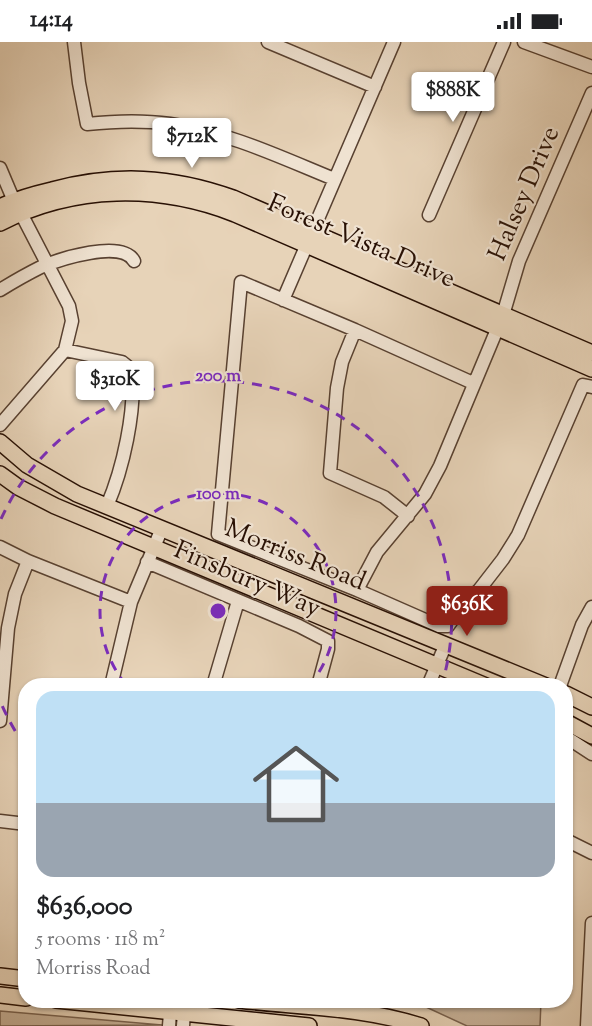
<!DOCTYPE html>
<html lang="en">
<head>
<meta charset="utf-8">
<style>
  body { margin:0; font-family:"Sorts Mill Goudy",serif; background:#f6f6f6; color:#202124; height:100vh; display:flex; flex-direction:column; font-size:22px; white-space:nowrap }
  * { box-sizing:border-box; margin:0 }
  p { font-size:20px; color:#757577 }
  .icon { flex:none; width:33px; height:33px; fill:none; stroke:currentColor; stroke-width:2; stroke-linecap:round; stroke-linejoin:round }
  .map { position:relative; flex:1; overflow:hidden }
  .drawer { position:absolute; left:18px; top:636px; width:555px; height:330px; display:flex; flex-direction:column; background:#fff; border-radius:24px; box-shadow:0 2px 4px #0004 }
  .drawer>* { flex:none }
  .price { position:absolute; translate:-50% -51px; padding:0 14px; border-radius:6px; background:#fff; color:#222; font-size:20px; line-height:39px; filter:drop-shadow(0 2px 3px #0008) }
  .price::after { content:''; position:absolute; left:50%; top:36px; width:18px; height:14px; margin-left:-9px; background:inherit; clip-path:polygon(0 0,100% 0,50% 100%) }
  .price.selected { background:#8f2418; color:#fff }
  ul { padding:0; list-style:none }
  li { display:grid; align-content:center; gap:12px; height:318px; padding:0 18px }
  li span { display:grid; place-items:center; height:186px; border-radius:18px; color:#555 }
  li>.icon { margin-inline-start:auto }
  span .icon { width:108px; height:108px; fill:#fffc; stroke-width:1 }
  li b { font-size:26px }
  .status { display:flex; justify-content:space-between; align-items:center; height:42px; padding:0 30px; background:#fff; direction:ltr }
  .status svg { height:16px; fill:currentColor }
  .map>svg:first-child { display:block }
  .green { fill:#c7b299; stroke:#78614e; stroke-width:1.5 }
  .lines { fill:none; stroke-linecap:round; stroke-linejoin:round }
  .minor-casing { stroke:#584131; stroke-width:15 }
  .major-casing { stroke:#281004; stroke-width:18 }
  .minor { stroke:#efe2d1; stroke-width:12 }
  .major { stroke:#e7d3b8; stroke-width:15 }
  .ring { fill:none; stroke:#7b2cbf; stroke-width:3; stroke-dasharray:10 8 }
  .labels { text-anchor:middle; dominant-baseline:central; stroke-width:4.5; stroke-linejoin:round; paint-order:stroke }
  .street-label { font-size:26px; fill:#281004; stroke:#efe2d1 }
  .centre { fill:#7b2cbf; stroke:#efe2d1; stroke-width:3 }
  .ring-label { font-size:18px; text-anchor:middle; font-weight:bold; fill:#7b2cbf; stroke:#efe2d1; stroke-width:4.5; stroke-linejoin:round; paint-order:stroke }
</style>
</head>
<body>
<div class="status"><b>14:14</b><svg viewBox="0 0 49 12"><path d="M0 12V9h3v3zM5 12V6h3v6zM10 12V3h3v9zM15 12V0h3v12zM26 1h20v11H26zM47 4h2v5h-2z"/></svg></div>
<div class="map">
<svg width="592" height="984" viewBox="0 0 592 984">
  <rect width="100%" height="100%" fill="#e7d3b8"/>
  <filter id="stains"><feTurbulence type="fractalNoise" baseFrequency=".00333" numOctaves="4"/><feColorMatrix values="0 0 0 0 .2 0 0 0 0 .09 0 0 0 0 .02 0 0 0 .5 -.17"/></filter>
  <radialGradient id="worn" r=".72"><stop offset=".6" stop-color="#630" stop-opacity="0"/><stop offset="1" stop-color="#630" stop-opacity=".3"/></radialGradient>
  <path class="green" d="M413,959H541L540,984H467Z
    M0,969L162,983L0,984Z"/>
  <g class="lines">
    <g class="minor-casing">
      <path id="minor" d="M74,0L79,41L87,82C115,79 142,78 170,82C228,90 280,115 334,137
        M268,0L375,45
        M524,0L592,25
        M0,126L11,152L69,264L72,279L65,308L0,383
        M429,173L504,0
        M0,248C13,240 27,232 41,225C60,217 122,197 134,219
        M283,258L394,0
        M355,288L342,320L337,346L330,431L384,455L408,474
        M65,308L122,320L132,328C136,369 123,427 107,464
        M473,341L355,288L241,240L218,492L357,548L439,584H448L463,563L479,548L503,517L518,493L583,343L592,345
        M0,505L28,519L131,560
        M147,520L299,584L328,599V607L318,644
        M357,548L377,510L425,452L440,424L503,273L519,219L592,51
        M111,644L131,560L162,486
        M213,644L238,559
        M428,644L445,604
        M560,644L582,583L592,565
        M0,679L8,586L15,552L28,519
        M566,695L592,712
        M0,779L26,782
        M566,798L592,811
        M169,984L171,958
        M183,984L185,958
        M587,984L592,881"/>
    </g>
    <g class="major-casing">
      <path id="major" d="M0,165C16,157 35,152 52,148C115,131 172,134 233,156L592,311
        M0,181C74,143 158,142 235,172L592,327
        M0,400L27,423L77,452L546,644
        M0,432L18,445L55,464L486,644
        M566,652L592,665
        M566,680L592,694
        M0,934L26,937
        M0,953L26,956
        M56,958L309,984
        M239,958C299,965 363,965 421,984"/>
    </g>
    <use href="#minor" class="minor"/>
    <use href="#major" class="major"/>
  </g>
  <g class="ring">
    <path d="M126 643A118 118 0 1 1 310 643"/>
    <path d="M25 704A236 236 0 0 1 1 661M1 477A236 236 0 0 1 442 642"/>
  </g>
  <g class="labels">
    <g class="street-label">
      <text transform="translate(525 152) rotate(-67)">Halsey Drive</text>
      <text transform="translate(361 200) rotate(23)">Forest Vista Drive</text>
      <text transform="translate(295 514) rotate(22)">Morriss Road</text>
      <text transform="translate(247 538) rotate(23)">Finsbury Way</text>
    </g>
  </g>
  <circle cx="218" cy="569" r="9" class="centre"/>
  <g class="ring-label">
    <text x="218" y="339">200 m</text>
    <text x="218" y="457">100 m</text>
  </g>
  <rect width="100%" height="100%" filter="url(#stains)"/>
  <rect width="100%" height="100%" fill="url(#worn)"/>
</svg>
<b class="price" style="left:453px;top:81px">$888K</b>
<b class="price" style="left:192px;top:127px">$712K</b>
<b class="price" style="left:115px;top:370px">$310K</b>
<b class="price selected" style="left:467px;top:595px">$636K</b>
<section class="drawer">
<ul>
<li><span style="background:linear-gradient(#bfe0f5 60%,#9aa5b1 0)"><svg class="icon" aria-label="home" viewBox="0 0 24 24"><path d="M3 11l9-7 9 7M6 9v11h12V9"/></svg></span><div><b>$636,000</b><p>5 rooms · 118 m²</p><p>Morriss Road</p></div></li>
</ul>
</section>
</div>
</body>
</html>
